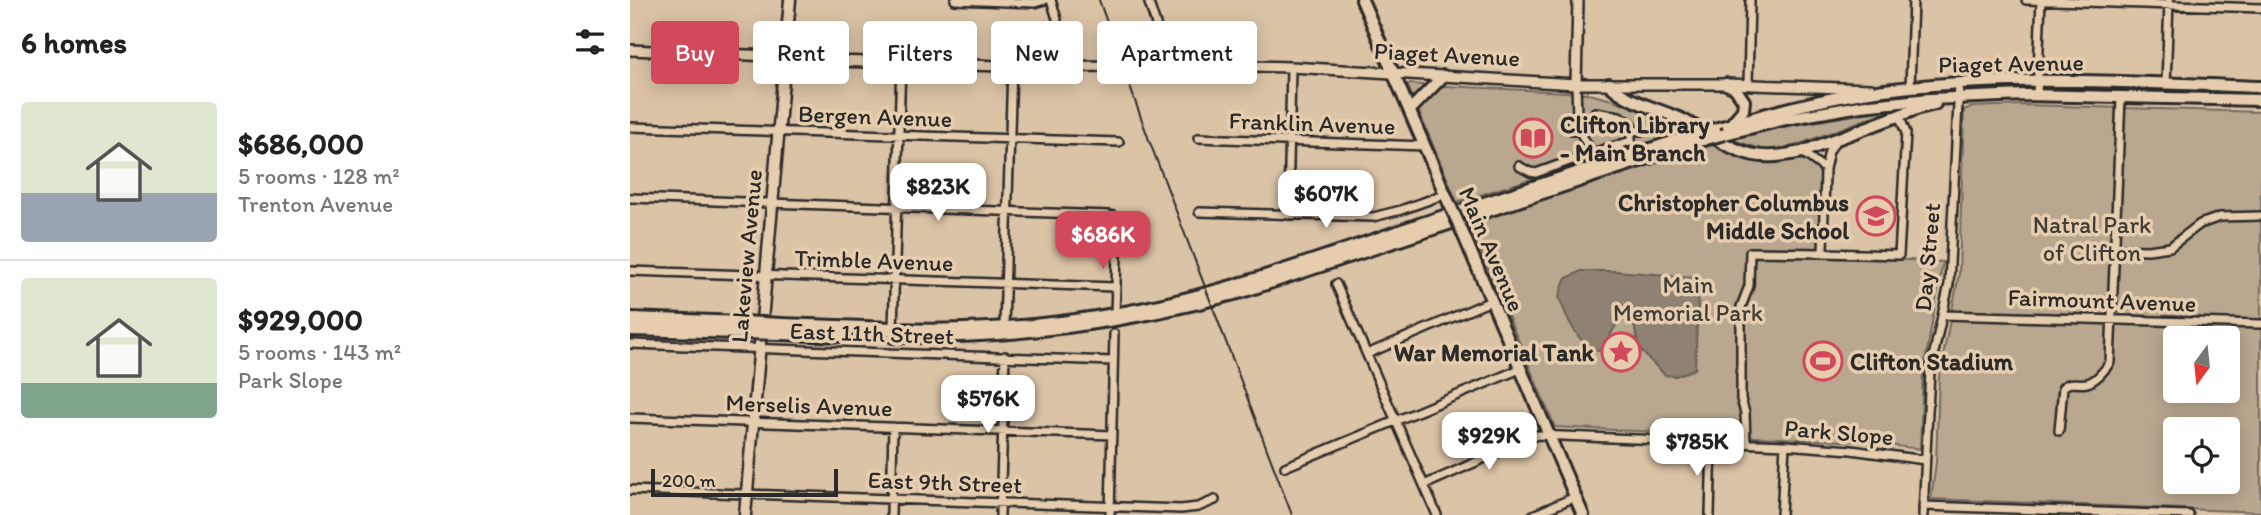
<!DOCTYPE html>
<html lang="en">
<head>
<meta charset="utf-8">
<style>
  body { margin:0; font-family:Itim,sans-serif; background:#f6f6f6; color:#222; height:100vh; display:flex; flex-direction:column; font-size:26px; white-space:nowrap }
  * { box-sizing:border-box; margin:0 }
  p { font-size:23px; color:#767676 }
  .icon { flex:none; width:38px; height:38px; fill:none; stroke:currentColor; stroke-width:2; stroke-linecap:round; stroke-linejoin:round }
  .map { position:relative; flex:1; overflow:hidden }
  .drawer { display:flex; flex-direction:column; background:#fff; width:630px }
  .drawer>* { flex:none }
  .hud { position:absolute; left:21px; top:21px; width:665px; height:63px; display:flex; gap:14px }
  .needle { width:46px; rotate:195deg }
  .buttons { position:absolute; left:1533px; top:326px; display:grid; gap:14px }
  .buttons a { display:grid; place-items:center; width:77px; height:77px; border-radius:7px; background:#fff; box-shadow:0 4px 18px #0003; font-size:35px }
  .scale { position:absolute; left:21px; bottom:18px; width:187px; box-sizing:border-box; padding-left:7px; border:4px solid #2b2b2b; border-top:0; font-size:19px; line-height:24px; white-space:nowrap; color:#2b2b2b; -webkit-text-stroke:5px #e6cdae; paint-order:stroke }
  .price { position:absolute; translate:-50% -60px; padding:0 16px; border-radius:14px; background:#fff; color:#222; font-size:23px; line-height:46px; filter:drop-shadow(0 2px 4px #0008) }
  .price::after { content:''; position:absolute; left:50%; top:42px; width:21px; height:16px; margin-left:-10px; background:inherit; clip-path:polygon(0 0,100% 0,50% 100%) }
  .price.selected { background:#d1495b; color:#fff }
  ul { padding:0; list-style:none }
  li { display:flex; align-items:center; gap:21px; height:175px; padding:0 21px }
  li+li { border-top:2px solid #e0e0e0 }
  li span { display:grid; place-items:center; flex:none; width:196px; height:140px; border-radius:7px; color:#555 }
  li>.icon { margin-inline-start:auto }
  span .icon { width:84px; height:84px; fill:#fffc; stroke-width:1 }
  li b { font-size:30px }
  h2 { display:flex; justify-content:space-between; align-items:center; height:84px; padding:0 21px; font-size:30px }
  .tag { padding:0 24px; border-radius:7px; background:#fff; box-shadow:0 4px 18px #0003; font-size:24px; line-height:63px }
  .tag.selected { background:#d1495b; color:#fff }
  main { display:flex; flex:1; min-height:0 }
  .map>svg:first-child { display:block }
  .green { fill:#baa790; stroke:#72695e; stroke-width:2; fill-rule:evenodd }
  .water { fill:#908272; stroke:#685f56; stroke-width:2 }
  .lines { fill:none; stroke-linecap:round; stroke-linejoin:round }
  .minor-casing { stroke:#2b2b2b; stroke-width:12 }
  .tertiary-casing { stroke:#2b2b2b; stroke-width:14 }
  .secondary-casing { stroke:#2b2b2b; stroke-width:15 }
  .primary-casing { stroke:#2b2b2b; stroke-width:16 }
  .trunk-casing { stroke:#2b2b2b; stroke-width:16 }
  .motorway-casing { stroke:#2b2b2b; stroke-width:18 }
  .minor { stroke:#e6cdae; stroke-width:7 }
  .tertiary { stroke:#e6cdae; stroke-width:9 }
  .secondary { stroke:#e6cdae; stroke-width:10 }
  .primary { stroke:#e6cdae; stroke-width:10 }
  .trunk { stroke:#e6cdae; stroke-width:10 }
  .motorway { stroke:#e6cdae; stroke-width:12 }
  .rail { stroke:#2b2b2b; stroke-width:2 }
  .tertiary-bridge-casing { stroke:#2b2b2b; stroke-width:14; stroke-linecap:butt }
  .primary-bridge-casing { stroke:#2b2b2b; stroke-width:16; stroke-linecap:butt }
  .trunk-bridge-casing { stroke:#2b2b2b; stroke-width:16; stroke-linecap:butt }
  .motorway-bridge-casing { stroke:#2b2b2b; stroke-width:18; stroke-linecap:butt }
  .tertiary-bridge { stroke:#e6cdae; stroke-width:9 }
  .primary-bridge { stroke:#e6cdae; stroke-width:10 }
  .trunk-bridge { stroke:#e6cdae; stroke-width:10 }
  .motorway-bridge { stroke:#e6cdae; stroke-width:12 }
  .labels { text-anchor:middle; dominant-baseline:central; stroke-width:7; stroke-linejoin:round; paint-order:stroke }
  .street-label { font-size:24px; fill:#2b2b2b; stroke:#e6cdae }
  .poi-label { font-size:24px; font-weight:bold; fill:#2b2b2b; stroke:#e6cdae; text-anchor:start }
  .park-label { font-size:24px; fill:#403e3a; stroke:#e6cdae }
</style>
</head>
<body>
<main>
<section class="drawer">
<h2>6 homes<svg class="icon" aria-label="filters" viewBox="0 0 24 24"><path d="M4 7h16M4 17h16"/><circle cx="9" cy="7" r="2"/><circle cx="15" cy="17" r="2"/></svg></h2>
<ul>
<li><span style="background:linear-gradient(#dfe7d0 65%,#9aa5b1 0)"><svg class="icon" aria-label="home" viewBox="0 0 24 24"><path d="M3 11l9-7 9 7M6 9v11h12V9"/></svg></span><div><b>$686,000</b><p>5 rooms · 128 m²</p><p>Trenton Avenue</p></div></li>
<li><span style="background:linear-gradient(#dfe7d0 75%,#7fa58c 0)"><svg class="icon" aria-label="home" viewBox="0 0 24 24"><path d="M3 11l9-7 9 7M6 9v11h12V9"/></svg></span><div><b>$929,000</b><p>5 rooms · 143 m²</p><p>Park Slope</p></div></li>
</ul>
</section>
<div class="map">
<svg width="1631" height="515" viewBox="0 0 1631 515">
  <rect width="100%" height="100%" fill="#dbc3a6"/>
  <filter id="ink" filterUnits="userSpaceOnUse"><feTurbulence type="fractalNoise" baseFrequency=".0143" numOctaves="2"/><feDisplacementMap in="SourceGraphic" scale="14" xChannelSelector="R" yChannelSelector="G"/><feConvolveMatrix kernelMatrix="1 2 1 2 8 2 1 2 1" color-interpolation-filters="sRGB"/></filter>
  <g filter="url(#ink)">
    <path class="green" d="M777,84L955,93C991,101 1025,113 1059,130L827,202Z
      M1394,105L1631,112V512L1301,499L1306,462L1309,377L1329,274L1334,110L1341,107ZM1545,338H1598V390H1545ZM1545,429H1598V481H1545Z
      M1266,108L1164,146L1139,151L1099,139L1118,133Z
      M1086,144C1100,151 1113,158 1128,162C1150,166 1184,147 1191,177L1189,255L1313,262L1293,373L1290,449L1231,442L925,427L839,224Z"/>
    <path class="water" d="M951,271H985L1065,277L1069,280L1065,369L1046,376L1035,375C1029,369 1014,355 1011,350C1004,338 1008,322 996,314L992,315L972,349L969,351C949,348 935,314 929,297L935,279Z"/>
    <g class="lines">
      <g class="minor-casing">
        <path id="minor" d="M325,0L405,3L415,0
          M421,0L427,19
          M518,0L539,64
          M1396,0L1631,8
          M946,84L947,116L943,118L941,125L943,131H953L955,123L953,118L947,116
          M1536,84L1539,1
          M1118,85L1120,0
          M1280,87L1283,0
          M1407,95L1411,0
          M965,112L989,116L1001,123V130L1011,131
          M955,124L1001,130V141L962,153
          M0,127L489,142
          M568,138L795,146
          M1172,152L1195,169L1193,253L1269,255L1276,133L1269,115
          M889,166L900,172L906,173L962,153L950,132
          M1195,169L1199,151L1206,140
          M0,198L478,215L483,216L488,225L485,313
          M569,212L743,217L771,210L816,194
          M658,215L661,67
          M1485,249L1518,250L1540,247L1570,224L1590,217L1631,216
          M0,271L486,287
          M706,284L807,515
          M1313,315L1631,324
          M374,327L382,67
          M263,329L271,63
          M0,344L483,361
          M737,354L861,301
          M0,418L482,435
          M1429,431L1433,387C1441,380 1447,385 1457,383C1466,381 1476,369 1480,362L1491,97
          M1116,443L1115,413L1111,399V307L1119,286L1120,252L1193,253
          M655,467L890,369
          M794,485L907,435L1155,445L1221,450L1295,460
          M0,490L551,509L568,507L585,500
          M1293,506L1559,515
          M261,515L263,427
          M370,515L375,356
          M480,515L484,334
          M903,515L945,497
          M1080,515L1082,441
          M1151,515L1155,445
          M1293,515L1300,371L1319,284L1329,84"/>
      </g>
      <g class="tertiary-casing">
        <path id="tertiary" d="M0,50L141,56L171,60L404,67L482,66
          M504,66L549,64L661,67L946,84H1096L1241,89
          M946,84L948,0"/>
      </g>
      <g class="secondary-casing">
        <path id="secondary" d="M115,515L160,0"/>
      </g>
      <g class="primary-casing">
        <path id="primary" d="M732,0L819,203
          M780,110L813,76
          M831,229L953,515"/>
      </g>
      <g class="trunk-casing">
        <path id="trunk" d="M979,84C998,103 1027,108 1051,119C1075,131 1097,149 1124,155C1140,158 1156,155 1172,152L1289,108L1305,104
          M1096,84L1105,88L1114,101L1113,110L1102,123
          M1231,106L1300,99L1395,95L1631,100
          M1085,129C1128,116 1171,104 1215,96C1351,72 1493,82 1631,87
          M1095,134L1156,119L1236,105
          M263,329C372,333 483,320 588,290C656,271 723,247 789,224C881,194 974,165 1067,134
          M263,337C384,338 495,324 612,292L1076,139"/>
      </g>
      <g class="motorway-casing">
        <path id="motorway" d="M0,319L112,323
          M151,325L263,329
          M0,329L111,332
          M150,333L213,335"/>
      </g>
      <use href="#minor" class="minor"/>
      <use href="#tertiary" class="tertiary"/>
      <use href="#secondary" class="secondary"/>
      <use href="#primary" class="primary"/>
      <use href="#trunk" class="trunk"/>
      <use href="#motorway" class="motorway"/>
      <path class="rail" d="M469,0L519,140L662,515"/>
      <g class="tertiary-bridge-casing">
        <path id="tertiary-bridge" d="M482,66H504"/>
      </g>
      <g class="primary-bridge-casing">
        <path id="primary-bridge" d="M819,203L831,229"/>
      </g>
      <g class="trunk-bridge-casing">
        <path id="trunk-bridge" d="M1067,134L1085,129
          M1076,139L1095,134"/>
      </g>
      <g class="motorway-bridge-casing">
        <path id="motorway-bridge" d="M112,323L151,325
          M111,332L150,333"/>
      </g>
      <use href="#tertiary-bridge" class="tertiary-bridge"/>
      <use href="#primary-bridge" class="primary-bridge"/>
      <use href="#trunk-bridge" class="trunk-bridge"/>
      <use href="#motorway-bridge" class="motorway-bridge"/>
    </g>
  </g>
  <defs>
    <g id="library-ring" transform="scale(2.0125)"><circle r="9.5" fill="#e6cdae" stroke="#d1495b" stroke-width="1.5"/><path d="M-6-4Q-3-5.5-.7-3.5V5Q-3 3-6 4ZM6-4Q3-5.5 .7-3.5V5Q3 3 6 4Z" fill="#d1495b"/></g>
    <g id="school-ring" transform="scale(2.0125)"><circle r="9.5" fill="#e6cdae" stroke="#d1495b" stroke-width="1.5"/><path d="M0-5L7-2L0 1L-7-2ZM-4 1L0 2.5L4 1V4Q0 6-4 4Z" fill="#d1495b"/></g>
    <g id="sight-ring" transform="scale(2.0125)"><circle r="9.5" fill="#e6cdae" stroke="#d1495b" stroke-width="1.5"/><path d="M0-6L1.8-2.2L6-1.7L2.9 1.2L3.7 5.4L0 3.3L-3.7 5.4L-2.9 1.2L-6-1.7L-1.8-2.2Z" fill="#d1495b"/></g>
    <g id="stadium-ring" transform="scale(2.0125)"><circle r="9.5" fill="#e6cdae" stroke="#d1495b" stroke-width="1.5"/><path d="M0-5a6.5 5 0 1 0 0 10a6.5 5 0 1 0 0-10ZM-3.5-1.8h7v3.6h-7Z" fill="#d1495b"/></g>
  </defs>
  <g fill-rule="evenodd">
    <use href="#library-ring" x="903" y="138"/>
    <use href="#school-ring" x="1246" y="216"/>
    <use href="#sight-ring" x="991" y="352"/>
    <use href="#stadium-ring" x="1193" y="361"/>
  </g>
  <g class="labels">
    <g class="street-label">
      <text transform="translate(817 54) rotate(3)">Piaget Avenue</text>
      <text transform="translate(1381 63) rotate(-1)">Piaget Avenue</text>
      <text transform="translate(245 116) rotate(2)">Bergen Avenue</text>
      <text transform="translate(682 123) rotate(2)">Franklin Avenue</text>
      <text transform="translate(862 249) rotate(67)">Main Avenue</text>
      <text transform="translate(116 256) rotate(-85)">Lakeview Avenue</text>
      <text transform="translate(1297 257) rotate(-85)">Day Street</text>
      <text transform="translate(244 260) rotate(2)">Trimble Avenue</text>
      <text transform="translate(1472 300) rotate(2)">Fairmount Avenue</text>
      <text transform="translate(242 333) rotate(2)">East 11th Street</text>
      <text transform="translate(179 405) rotate(2)">Merselis Avenue</text>
      <text transform="translate(1209 432) rotate(5)">Park Slope</text>
      <text transform="translate(315 482) rotate(2)">East 9th Street</text>
    </g>
    <g class="poi-label">
      <text x="930" y="124">Clifton Library<tspan x="930" dy="28">- Main Branch</tspan></text>
      <text x="1219" y="202" text-anchor="end">Christopher Columbus<tspan x="1219" dy="28">Middle School</tspan></text>
      <text x="964" y="352" text-anchor="end">War Memorial Tank</text>
      <text x="1220" y="361">Clifton Stadium</text>
    </g>
    <g class="park-label">
      <text x="1462" y="224">Natral Park<tspan x="1462" dy="28">of Clifton</tspan></text>
      <text x="1058" y="284">Main<tspan x="1058" dy="28">Memorial Park</tspan></text>
    </g>
  </g>
</svg>
<div class="buttons">
<a><svg class="needle" viewBox="-14 -14 28 28"><path d="M0-13l5 13h-10z" fill="#e53935"/><path d="M0 13l5-13h-10z" fill="#767676"/></svg></a>
<a><svg class="icon" aria-label="locate" viewBox="0 0 24 24"><circle cx="12" cy="12" r="6"/><path d="M12 2v4M12 18v4M2 12h4M18 12h4"/></svg></a>
</div>
<div class="scale">200 m</div>
<b class="price" style="left:308px;top:223px">$823K</b>
<b class="price" style="left:696px;top:230px">$607K</b>
<b class="price selected" style="left:473px;top:271px">$686K</b>
<b class="price" style="left:358px;top:435px">$576K</b>
<b class="price" style="left:859px;top:472px">$929K</b>
<b class="price" style="left:1067px;top:478px">$785K</b>
<div class="hud">
<a class="tag selected">Buy</a>
<a class="tag">Rent</a>
<a class="tag">Filters</a>
<a class="tag">New</a>
<a class="tag">Apartment</a>
</div>
</div>
</main>
</body>
</html>
